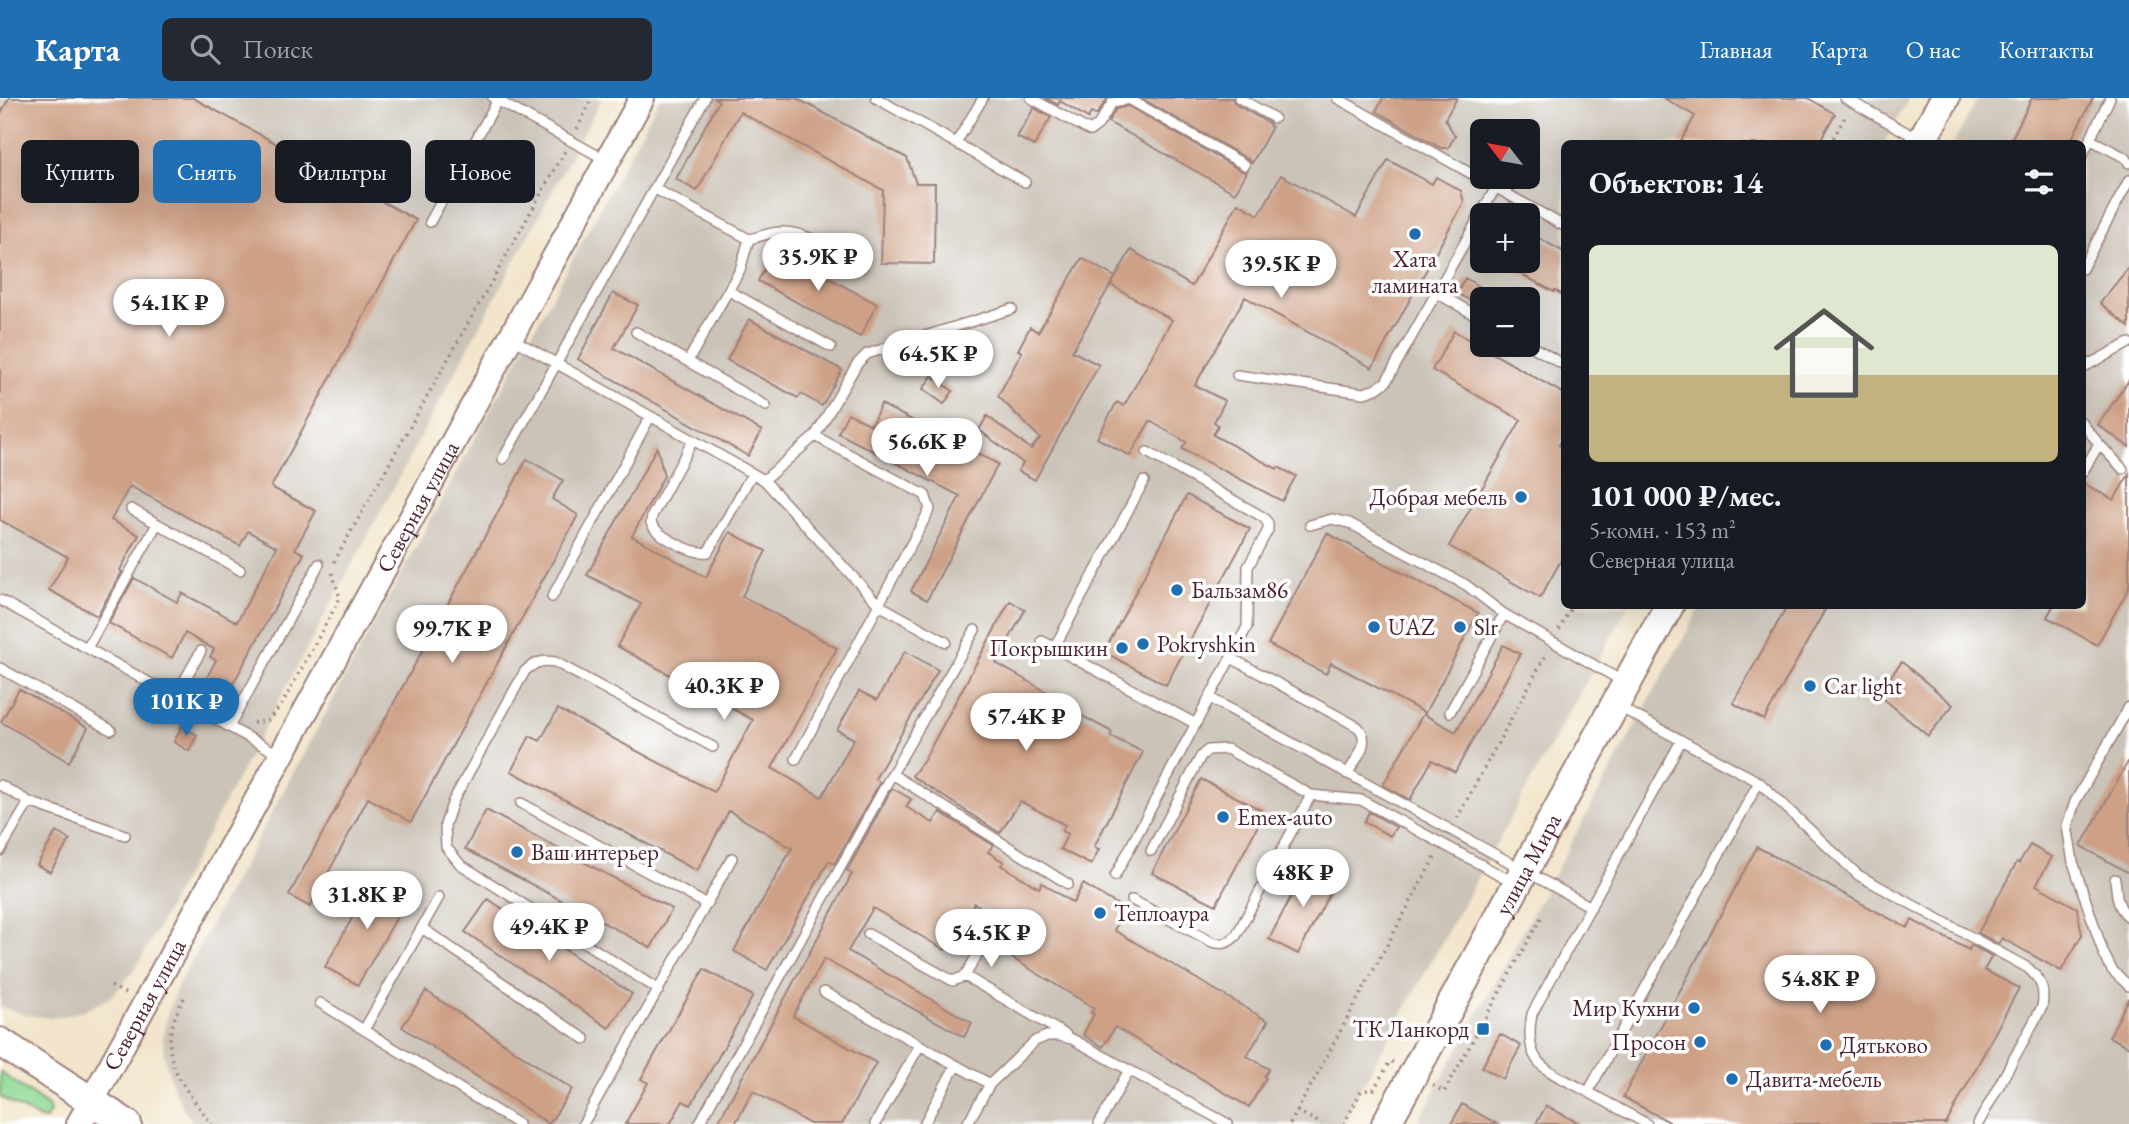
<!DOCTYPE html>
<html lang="ru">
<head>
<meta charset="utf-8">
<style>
  body { margin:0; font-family:"EB Garamond",serif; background:#242831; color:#f1f3f6; height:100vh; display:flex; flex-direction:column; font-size:26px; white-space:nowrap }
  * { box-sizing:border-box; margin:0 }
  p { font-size:23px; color:#9ea1a6 }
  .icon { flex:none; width:38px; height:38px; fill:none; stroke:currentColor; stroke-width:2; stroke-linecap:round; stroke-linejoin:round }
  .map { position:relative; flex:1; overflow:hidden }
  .drawer { position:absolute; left:1561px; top:42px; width:525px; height:469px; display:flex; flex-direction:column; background:#171b24; border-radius:10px; box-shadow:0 7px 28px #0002 }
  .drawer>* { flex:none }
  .top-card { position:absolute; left:21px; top:42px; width:665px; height:63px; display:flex; gap:14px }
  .needle { width:46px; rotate:301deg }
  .buttons { position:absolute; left:1470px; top:21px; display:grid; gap:14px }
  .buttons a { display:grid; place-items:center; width:70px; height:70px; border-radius:10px; background:#171b24; box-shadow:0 7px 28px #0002; font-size:35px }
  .price { position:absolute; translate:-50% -60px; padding:0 16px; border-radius:24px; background:#fff; color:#222; font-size:23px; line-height:46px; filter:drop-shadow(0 2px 4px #0008) }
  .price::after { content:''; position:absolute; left:50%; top:42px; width:21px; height:16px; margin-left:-10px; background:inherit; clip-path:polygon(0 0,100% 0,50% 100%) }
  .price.active { background:#1f6fb2; color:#fff }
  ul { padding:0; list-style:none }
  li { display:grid; align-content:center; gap:14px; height:371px; padding:0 28px }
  li span { display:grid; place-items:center; height:217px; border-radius:10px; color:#555 }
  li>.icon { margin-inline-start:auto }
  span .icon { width:126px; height:126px; fill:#fffc; stroke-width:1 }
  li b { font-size:30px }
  h2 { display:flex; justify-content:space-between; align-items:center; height:84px; padding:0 28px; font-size:30px }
  .chip { padding:0 24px; border-radius:10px; background:#171b24; box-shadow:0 7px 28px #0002; font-size:24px; line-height:63px }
  .chip.active { background:#1f6fb2; color:#fff }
  header { display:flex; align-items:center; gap:42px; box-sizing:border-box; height:98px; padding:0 35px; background:#1f6fb2; color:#fff }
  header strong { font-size:33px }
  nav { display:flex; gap:38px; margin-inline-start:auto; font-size:24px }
  .search { width:490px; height:63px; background:#242831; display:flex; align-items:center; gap:18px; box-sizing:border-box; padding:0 24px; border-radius:10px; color:#9ea1a6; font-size:26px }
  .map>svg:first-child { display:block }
  .industrial { fill:#cbc3b8; fill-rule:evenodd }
  .green { fill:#90da95; stroke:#6d7c60; stroke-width:2 }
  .building { fill:#cea085 }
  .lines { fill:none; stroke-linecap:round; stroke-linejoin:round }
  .service-casing { stroke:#9e827b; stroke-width:12 }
  .secondary-casing { stroke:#9e827b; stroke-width:28 }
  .primary-casing { stroke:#9e827b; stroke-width:32 }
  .path { stroke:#9e827b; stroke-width:3.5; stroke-dasharray:2 5; stroke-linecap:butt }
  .service { stroke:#fff; stroke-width:9 }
  .secondary { stroke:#fff; stroke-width:24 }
  .primary { stroke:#fff; stroke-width:28 }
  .poi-dot { fill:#1f6fb2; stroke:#fff; stroke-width:2.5 }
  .labels { text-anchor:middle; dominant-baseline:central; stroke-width:7; stroke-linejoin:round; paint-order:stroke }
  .poi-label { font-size:23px; fill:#4a1f2b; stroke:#fff; text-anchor:start }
  .street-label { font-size:23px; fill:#4a1f2b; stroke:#fff }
</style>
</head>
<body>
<header>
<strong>Карта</strong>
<div class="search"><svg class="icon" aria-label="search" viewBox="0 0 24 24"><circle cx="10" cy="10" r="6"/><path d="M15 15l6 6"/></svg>Поиск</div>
<nav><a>Главная</a><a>Карта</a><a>О нас</a><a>Контакты</a></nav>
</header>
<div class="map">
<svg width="2129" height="1026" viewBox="0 0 2129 1026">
  <rect width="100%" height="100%" fill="#fff"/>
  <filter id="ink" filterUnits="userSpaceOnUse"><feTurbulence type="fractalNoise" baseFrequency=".0143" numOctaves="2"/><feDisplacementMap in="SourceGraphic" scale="14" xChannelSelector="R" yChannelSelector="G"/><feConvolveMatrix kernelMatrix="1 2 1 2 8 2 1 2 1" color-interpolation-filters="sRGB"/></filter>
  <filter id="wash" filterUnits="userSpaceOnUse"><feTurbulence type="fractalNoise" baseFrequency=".00686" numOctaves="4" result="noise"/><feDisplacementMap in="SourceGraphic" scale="28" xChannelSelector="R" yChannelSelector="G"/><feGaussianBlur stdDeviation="1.57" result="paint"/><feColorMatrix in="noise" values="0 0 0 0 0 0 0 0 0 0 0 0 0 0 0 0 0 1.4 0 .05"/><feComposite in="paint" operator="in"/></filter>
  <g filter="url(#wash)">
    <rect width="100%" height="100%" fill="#f2e5cb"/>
    <path class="industrial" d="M0,0H602L138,866L122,887L109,900L90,910L73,916L52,920L26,917L0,909Z
      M660,0H1909L1884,45L1564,46V508H1628L1341,1026H195L184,1012L173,989L165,962L163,940L168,914L179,885ZM1482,33H1528V79H1482ZM1482,117H1528V163H1482ZM1482,201H1528V247H1482Z
      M1978,0H2129V1026H1417L1701,508H2082V46L1954,45Z"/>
    <path class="green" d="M0,974L48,1008L50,1014L46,1021H40L0,999Z"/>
    <g id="blocks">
      <path class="building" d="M9,0H193L416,122L271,389L316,413L295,451L304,456L228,595L223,593L215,609L201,601L209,585L205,583L216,562L210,559L214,551L185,535L172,560L109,525L134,480L177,504L182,495L237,524L277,449L248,433L240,448L130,388L111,422L139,437L120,472L122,474L97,518L49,492L68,459L0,422V17Z
        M714,0H796L907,60L916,85H935L934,166L881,165L883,92L740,14L697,93L676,81L719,3Z
        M1045,0H1108L1096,17L1091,15L1088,20L1060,3L1058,7Z
        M1141,0H1232L1235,6L1270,26L1269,28L1272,29L1252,65L1248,61Z
        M1383,0H1457L1445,21L1455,38L1448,50H1441L1376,13Z
        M1664,0H1808L1835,16L1818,46H1679L1695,18Z
        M2032,0H2093L2069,46H2009Z
        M1128,8L1242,73L1247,74L1235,95L1108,24L1116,11Z
        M1034,10L1051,19L1034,48L1017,39Z
        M1388,62L1432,86L1436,79L1461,93L1464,104L1372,270L1245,199L1195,287L1225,303L1214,324L1218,327L1213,337L1277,371L1278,369L1296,378L1282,403L1182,351L1186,344L1150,323L1130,358L1097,340L1117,304L1124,308L1172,222L1111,187L1131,152L1192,188L1238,105L1259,117L1281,77L1356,119Z
        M1528,134L1564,154V198L1555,192L1554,194L1497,163H1528Z
        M775,151L877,206L860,239L758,183Z
        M1082,160L1115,179L1072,253L1099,267L1035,382L1018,373L1023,365L979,332L987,318L1031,351L1040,340L998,298L1022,254L1018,252L1030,229L1038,234Z
        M2129,169V229L2100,205Z
        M1465,180L1487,193L1478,207L1457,195Z
        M613,195L638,207L614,250L762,333L748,358L578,261Z
        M749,221L842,272L822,308L801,296L798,300L727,262Z
        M1454,233L1564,296V337L1559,347L1564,350V457L1540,500L1449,448L1521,322L1432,272Z
        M964,234L986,256L971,271L948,249Z
        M932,278L953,293L944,306L923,291Z
        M2129,282V349L2098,327Z
        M881,306L923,328L912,348L941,363L950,345L963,352L965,349L998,366L927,502L911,493L960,398L838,335L848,315L871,327Z
        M657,349L664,378L632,438L706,479L730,434L766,453L742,498L837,550L772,670L822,699L854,641L837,632L859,593L877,602L905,553L938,572L875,681L880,684L834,766L829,763L767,872L734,853L792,750L729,713L697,773L511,673L530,638L540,643L558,611L714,694L753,622L617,548L641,506L587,477Z
        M527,361L563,382L552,401L578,417L411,724L368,700L310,809L289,797Z
        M2129,376V490L2097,547L2047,519L2053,508H2082V385L2114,402Z
        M1187,397L1250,431L1166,587L1104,554Z
        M1327,435L1478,515L1425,615L1331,565L1326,576L1268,546Z
        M1010,503L1025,512L996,565L1071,608L1069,611L1112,634L1110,638L1143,654L1094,749L1099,751L1091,767L1060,751L1068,736L1062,733L1065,727L1020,703L1000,735L912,678L924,662Z
        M1787,508H1827L1764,622L1733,605Z
        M1503,547L1520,556L1455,674L1432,662L1410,702L1383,687L1423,616L1456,634Z
        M1902,564L1953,607L1928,638L1877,595Z
        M19,591L88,630L69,664L1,624Z
        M182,628L197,637L189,653L174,644Z
        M2129,662V775L2081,748Z
        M1201,681L1265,714L1216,807L1152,775Z
        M892,690L911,701L906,709L933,725L940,714L993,747L988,754L1004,764L1001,767L1039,790L1042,785L1073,805L1083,786L1126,812L1114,832L1268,923L1247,958L1269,971L1264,979L1266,980L1249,1009L1115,929L1103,949L1083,937L1094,916L1091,915L1094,910L1012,860L1023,842L1014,836L1017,831L974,805L945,852L873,810L848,853L972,925L964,939L824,861L793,918L876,965L842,1026H810L753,993L735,1026H717L852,776L847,773Z
        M486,712L672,811L651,850L465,751Z
        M1369,714L1396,729L1390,738L1364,724Z
        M56,734L70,742L50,774L37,767Z
        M2030,747L2052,759L2036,787L2077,810L2082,837L2061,873L2002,840L1998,846L1978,835L2017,764L2019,765Z
        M1757,749L1907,830L1912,822L1969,852L1971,847L1992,858L1984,872L2019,890L1946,1026H1673L1623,999Z
        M1308,766L1337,781L1298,856L1269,841Z
        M375,779L409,798L358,887L325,869Z
        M488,801L632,896L609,930L465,834Z
        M704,871L753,898L691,1007L683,1003L670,1026H625L648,985L641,981Z
        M426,893L572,991L549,1026L402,929Z
        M2129,900V949L2109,939Z
        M1500,936L1521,948L1503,981L1482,969Z
        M1462,1006L1497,1026H1451Z
        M1546,1008L1581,1026H1536Z"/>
    </g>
  </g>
  <g filter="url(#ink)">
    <use href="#blocks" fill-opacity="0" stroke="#9e827b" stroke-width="2"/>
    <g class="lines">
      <g class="service-casing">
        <path id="service" d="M493,0L606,62
          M876,0L1025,84
          M1031,0L1090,33L1098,27L1112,5L1129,1L1245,67
          M1239,0L1274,20
          M1337,0L1564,128
          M1845,0L1920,42
          M2091,42L2126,60L2129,65
          M956,45L983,0
          M2082,58L2110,0
          M655,91L749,141C759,139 770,134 781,134C809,133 838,156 862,169
          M430,124L499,0
          M2082,171L2129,82
          M729,193L831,249
          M1437,195L1482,221
          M636,234L766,308
          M511,240L764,382L879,507L946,544
          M1528,246L1564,267
          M688,263L740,172L749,141
          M2082,270L2129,245
          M1237,277L1364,295L1376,291L1386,284L1496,89
          M2082,325L2099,346L2082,375
          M693,342L652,418L651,425C657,438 693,457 708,454L752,376
          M2099,346L2123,371
          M503,361L705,0
          M764,382L815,338L857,266L867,256L1012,211
          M131,411L240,472
          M1310,427L1332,421L1349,425L1466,487L1504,516L1624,584
          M552,499L650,319
          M0,502L280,657
          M1042,543L1196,626
          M87,550L157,426
          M1054,550L1144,383
          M1231,560L1358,629C1372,644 1356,661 1347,676
          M0,570L111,632
          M175,599L201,553
          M1210,600L1591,809
          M1619,609L1759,684L1588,994C1548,972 1522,969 1532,916L1681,643
          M2129,609L2075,704L2067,728L2073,764L2103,854L2112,872L2129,888
          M1450,614L1504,516
          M229,629L319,466
          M796,661L930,411L925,397L815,338
          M892,676L1068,786
          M1759,684L1858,777L2028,870C2042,883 2045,891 2042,909L1978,1026
          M0,687L29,704L125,737
          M521,705L706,806
          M0,753L29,704
          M1151,753L1201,658L1208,652L1227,651L1311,697L1361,702L1515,785
          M1115,778L1247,529L1248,469L1268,432V425L1263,419L1147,354
          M2115,781C2117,797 2116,809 2129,819
          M439,799L364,932L518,1026
          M1132,802L1212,844C1223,847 1227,846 1236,838L1311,697
          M422,830L585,941
          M868,836L953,883L965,878L993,829
          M965,878L1066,937
          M659,892L460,766L446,749L445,727L453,703L525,573C535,564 542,562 555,564L713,649
          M824,894L990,986
          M320,905L364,932
          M1588,994L1647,1026
          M583,1026L732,760
          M699,1026L892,676L975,532
          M875,1026L920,947
          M924,1026L956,967
          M967,1026L990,986L1035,943L1047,938H1059L1072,941L1228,1026
          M1099,1026L1129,972"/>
      </g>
      <g class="secondary-casing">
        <g id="secondary">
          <path id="s1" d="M79,1026L642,0"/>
        </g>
      </g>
      <g class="primary-casing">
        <g id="primary">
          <path d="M1920,46L1945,0"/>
          <path d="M0,944L127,1026"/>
          <path id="s2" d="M1386,1026L1669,508"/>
        </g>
      </g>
      <path class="path" d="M577,31L592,0
        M1830,46L1846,17
        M334,464L565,53
        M1559,532L1572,508
        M253,625L267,623L281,608L340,500L331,471
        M1457,720L1547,555
        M111,888L128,897
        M184,900C153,955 178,982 212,1026
        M1433,987L1444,994L1541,820
        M1297,1013L1322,1026
        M1290,1026L1436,757
        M1344,1026L1361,993L1374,991L1390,963L1393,964"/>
      <use href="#service" class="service"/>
      <use href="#secondary" class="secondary"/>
      <use href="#primary" class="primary"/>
    </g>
  </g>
  <g class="poi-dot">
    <circle cx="1415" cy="136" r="7"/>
    <circle cx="1521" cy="399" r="7"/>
    <circle cx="1177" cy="492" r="7"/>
    <circle cx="1374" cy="529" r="7"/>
    <circle cx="1460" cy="529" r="7"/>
    <circle cx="1143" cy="546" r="7"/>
    <circle cx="1122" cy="550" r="7"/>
    <circle cx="1810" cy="588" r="7"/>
    <circle cx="1223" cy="719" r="7"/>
    <circle cx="517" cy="754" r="7"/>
    <circle cx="1100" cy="815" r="7"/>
    <circle cx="1694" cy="910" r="7"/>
    <rect x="1476" y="924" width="14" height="14" rx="3.5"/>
    <circle cx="1700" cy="944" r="7"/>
    <circle cx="1826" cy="947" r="7"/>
    <circle cx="1732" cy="981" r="7"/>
  </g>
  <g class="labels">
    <g class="poi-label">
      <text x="1415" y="161" text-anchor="middle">Хата<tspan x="1415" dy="26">ламината</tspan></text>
      <text x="1507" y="399" text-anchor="end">Добрая мебель</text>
      <text x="1191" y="492">Бальзам86</text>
      <text x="1388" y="529">UAZ</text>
      <text x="1474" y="529">Slr</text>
      <text x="1157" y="546">Pokryshkin</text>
      <text x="1108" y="550" text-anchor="end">Покрышкин</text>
      <text x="1824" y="588">Car light</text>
      <text x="1237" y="719">Emex-auto</text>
      <text x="531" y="754">Ваш интерьер</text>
      <text x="1114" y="815">Теплоаура</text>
      <text x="1680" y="910" text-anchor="end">Мир Кухни</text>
      <text x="1469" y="931" text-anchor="end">ТК Ланкорд</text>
      <text x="1686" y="944" text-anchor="end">Просон</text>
      <text x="1840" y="947">Дятьково</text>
      <text x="1746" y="981">Давита-мебель</text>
    </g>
    <g class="street-label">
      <text stroke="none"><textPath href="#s1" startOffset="704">Северная улица</textPath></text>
      <text stroke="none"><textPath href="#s2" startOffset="296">улица Мира</textPath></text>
      <text stroke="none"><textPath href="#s1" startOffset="136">Северная улица</textPath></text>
    </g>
  </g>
</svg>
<div class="buttons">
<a><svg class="needle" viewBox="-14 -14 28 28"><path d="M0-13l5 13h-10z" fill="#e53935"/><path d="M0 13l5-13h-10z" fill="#9ea1a6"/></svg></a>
<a>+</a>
<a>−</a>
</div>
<b class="price" style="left:818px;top:195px">35.9K ₽</b>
<b class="price" style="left:1281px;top:202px">39.5K ₽</b>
<b class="price" style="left:169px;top:241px">54.1K ₽</b>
<b class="price" style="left:938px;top:292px">64.5K ₽</b>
<b class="price" style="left:927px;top:380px">56.6K ₽</b>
<b class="price" style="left:452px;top:567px">99.7K ₽</b>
<b class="price" style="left:724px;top:624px">40.3K ₽</b>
<b class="price active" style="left:186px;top:640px">101K ₽</b>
<b class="price" style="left:1026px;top:655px">57.4K ₽</b>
<b class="price" style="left:1303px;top:811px">48K ₽</b>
<b class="price" style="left:367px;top:833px">31.8K ₽</b>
<b class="price" style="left:549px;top:865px">49.4K ₽</b>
<b class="price" style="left:991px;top:871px">54.5K ₽</b>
<b class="price" style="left:1820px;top:917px">54.8K ₽</b>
<div class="top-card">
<a class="chip">Купить</a>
<a class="chip active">Снять</a>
<a class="chip">Фильтры</a>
<a class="chip">Новое</a>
</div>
<section class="drawer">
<h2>Объектов: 14<svg class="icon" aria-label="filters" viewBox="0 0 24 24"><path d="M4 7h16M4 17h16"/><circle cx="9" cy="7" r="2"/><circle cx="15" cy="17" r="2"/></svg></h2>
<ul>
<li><span style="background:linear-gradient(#dfe7d0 60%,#c2b280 0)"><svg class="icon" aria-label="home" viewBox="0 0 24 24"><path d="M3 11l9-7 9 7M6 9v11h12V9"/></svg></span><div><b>101 000 ₽/мес.</b><p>5-комн. · 153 m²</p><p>Северная улица</p></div></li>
</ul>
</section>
</div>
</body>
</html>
